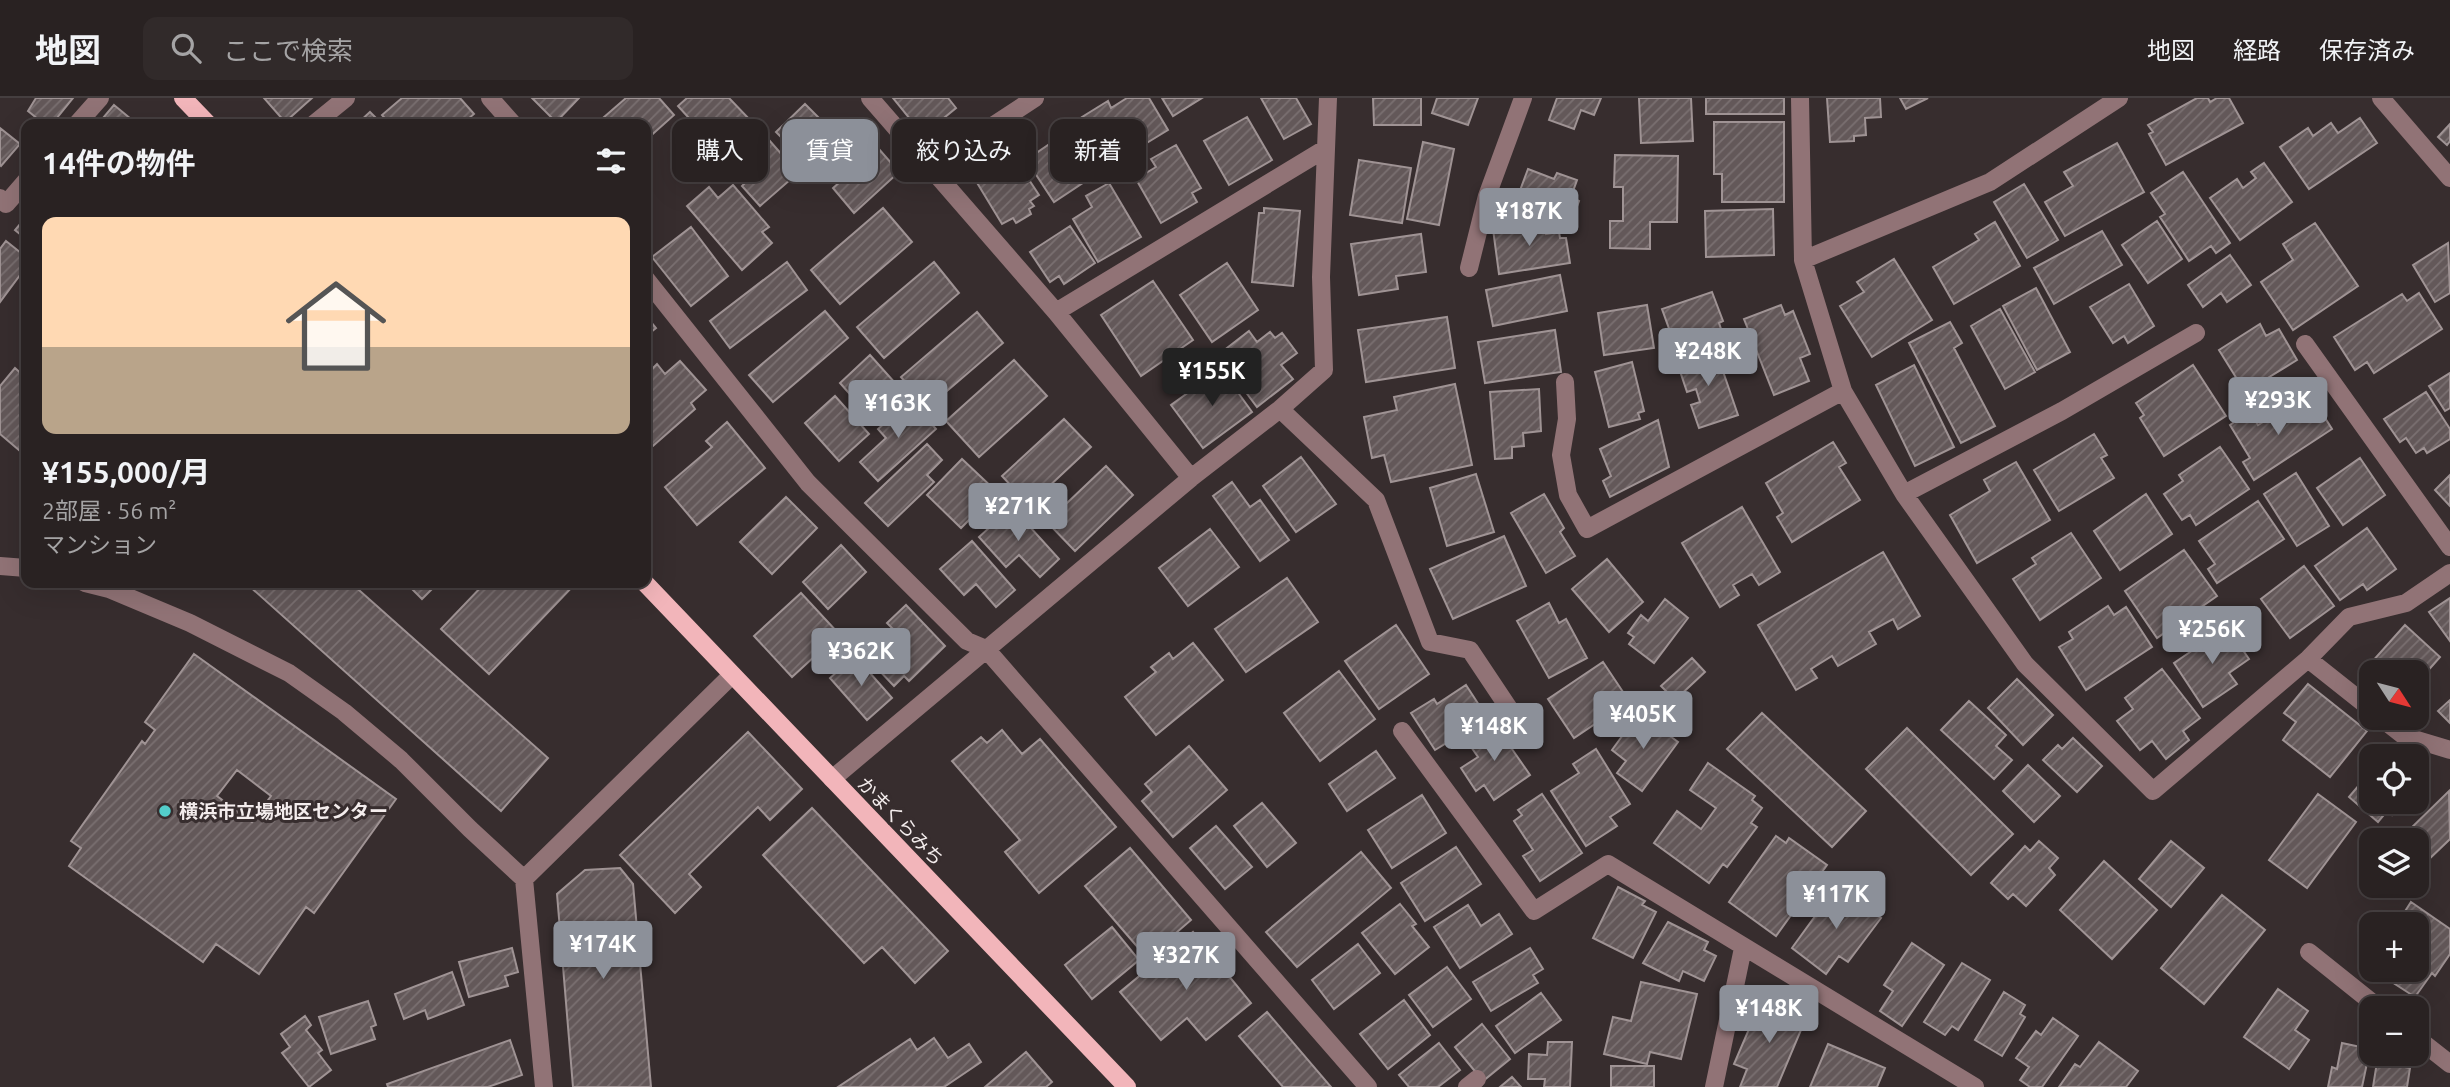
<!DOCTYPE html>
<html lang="ja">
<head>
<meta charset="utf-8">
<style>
  body { margin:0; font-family:Ubuntu,"Noto Sans JP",sans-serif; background:#312a2a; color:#f1f3f6; height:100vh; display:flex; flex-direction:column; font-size:26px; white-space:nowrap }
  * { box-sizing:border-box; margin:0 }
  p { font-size:23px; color:#a5a4a5 }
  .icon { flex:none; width:38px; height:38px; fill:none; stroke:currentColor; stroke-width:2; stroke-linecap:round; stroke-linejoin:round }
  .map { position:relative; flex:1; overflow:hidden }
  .sheet { position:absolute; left:21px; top:21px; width:630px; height:469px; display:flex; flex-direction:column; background:#292222; border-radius:14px; box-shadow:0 7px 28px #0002,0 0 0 2px #453f40 }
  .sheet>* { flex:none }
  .hud { position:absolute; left:672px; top:21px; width:665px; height:63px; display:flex; gap:14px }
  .needle { width:46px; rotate:126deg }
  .fabs { position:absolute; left:2359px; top:562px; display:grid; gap:14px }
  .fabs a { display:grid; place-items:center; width:70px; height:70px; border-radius:14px; background:#292222; box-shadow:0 7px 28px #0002,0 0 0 2px #453f40; font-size:35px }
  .price { position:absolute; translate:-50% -60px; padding:0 16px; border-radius:7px; background:#8c9099; color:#fff; font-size:23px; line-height:46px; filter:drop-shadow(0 2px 4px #0008) }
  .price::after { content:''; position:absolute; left:50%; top:42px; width:21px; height:16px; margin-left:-10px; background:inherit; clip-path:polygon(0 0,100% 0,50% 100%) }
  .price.selected { background:#222; color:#fff }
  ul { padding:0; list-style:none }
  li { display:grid; align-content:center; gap:14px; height:371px; padding:0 21px }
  li span { display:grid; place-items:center; height:217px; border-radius:14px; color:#555 }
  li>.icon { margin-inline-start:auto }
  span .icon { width:126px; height:126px; fill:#fffc; stroke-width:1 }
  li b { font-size:30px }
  h2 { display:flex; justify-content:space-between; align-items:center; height:84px; padding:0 21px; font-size:30px }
  .pill { padding:0 24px; border-radius:14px; background:#292222; box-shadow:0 7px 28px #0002,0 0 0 2px #453f40; font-size:24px; line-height:63px }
  .pill.selected { background:#8c9099; color:#fff }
  header { display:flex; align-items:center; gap:42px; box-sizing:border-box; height:98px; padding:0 35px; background:#292222; border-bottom:2px solid #453f40 }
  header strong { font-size:33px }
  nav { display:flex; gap:38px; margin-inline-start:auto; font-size:24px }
  .search { width:490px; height:63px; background:#312a2a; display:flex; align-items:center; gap:18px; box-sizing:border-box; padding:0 24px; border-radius:14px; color:#a5a4a5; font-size:26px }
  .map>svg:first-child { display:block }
  .building { fill:url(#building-hatch); stroke:#9f9394; stroke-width:2; fill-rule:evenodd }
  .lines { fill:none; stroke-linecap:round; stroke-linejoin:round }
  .minor { stroke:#917376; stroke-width:18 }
  .major { stroke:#f2b5ba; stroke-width:18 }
  .poi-dot { fill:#53cdca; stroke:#372d2e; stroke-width:2.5 }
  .labels { text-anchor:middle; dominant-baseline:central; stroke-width:6; stroke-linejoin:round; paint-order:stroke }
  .poi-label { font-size:19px; font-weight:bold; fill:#f4eded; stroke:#372d2e; text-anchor:start }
  .street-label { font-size:19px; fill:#f4eded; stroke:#372d2e }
</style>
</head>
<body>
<header>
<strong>地図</strong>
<div class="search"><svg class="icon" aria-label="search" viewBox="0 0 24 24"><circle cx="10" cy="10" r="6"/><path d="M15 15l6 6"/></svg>ここで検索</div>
<nav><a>地図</a><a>経路</a><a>保存済み</a></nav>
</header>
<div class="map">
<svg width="2450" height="989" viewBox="0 0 2450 989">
  <defs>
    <pattern id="building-hatch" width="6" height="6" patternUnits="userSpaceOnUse" patternTransform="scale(1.75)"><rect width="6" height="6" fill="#635859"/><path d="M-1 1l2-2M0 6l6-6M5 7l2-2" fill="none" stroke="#7a7071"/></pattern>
  </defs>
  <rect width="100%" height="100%" fill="#372d2e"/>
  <path class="building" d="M36,0H73L52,26H44L28,13Z
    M264,0H312L285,24Z
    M402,0H460L474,16L462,26H390L382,17Z
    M532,0H579L556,24Z
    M626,0H659L674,17L646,42V26H596Z
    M687,0H729L751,23L719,53L678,8Z
    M893,0H948L956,10L923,37Z
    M1127,0H1149L1168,32L1107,69L1082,27L1086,25L1082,19L1108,3L1111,10Z
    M1162,0H1202L1173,18Z
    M1261,0H1296L1311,26L1284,41Z
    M1373,0H1421V27H1374Z
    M1437,0H1478L1468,27L1432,15Z
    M1557,0H1601L1594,17L1581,12L1574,31L1549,22Z
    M1639,0H1691L1693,43L1641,45Z
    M1706,0H1784V16H1706Z
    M1827,0H1880L1881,19L1865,20L1866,37L1854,38V43L1830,44Z
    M1900,0H1928L1906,11Z
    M2197,0H2208L2210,4L2217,0H2229L2243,25L2166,67L2149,36L2153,34L2148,27Z
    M805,6L832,33L803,61L776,34Z
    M114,7L137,26H98Z
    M370,14L382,26H357Z
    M1247,19L1272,62L1229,87L1204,43Z
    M2360,20L2377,45L2309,91L2280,49L2308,30L2313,38L2331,25L2338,35Z
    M1714,24H1784V104H1722V76H1714Z
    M2450,26V43L2447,47L2438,39Z
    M0,30L20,46L1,68L0,67Z
    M1067,34L1070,39L1076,34L1101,73L1054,104L1031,69L1037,65L1032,58Z
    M769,42L798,75L760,108L742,88L746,84L730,66L747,50L753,56Z
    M1423,44L1454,51L1439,127L1407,121Z
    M2117,45L2144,94L2065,138L2045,104L2073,88L2064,74Z
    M1176,47L1201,90L1192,95L1197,104L1161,125L1136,81L1156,69L1151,61Z
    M878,50L899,74L854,115L833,90Z
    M1615,57L1678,58L1677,124H1650V151L1610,150V123H1623V89H1614Z
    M1014,59L1039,97L1030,103L1034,108L1029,111L1031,116L1016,125L1013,120L1002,126L976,83Z
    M1359,62L1411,70L1402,125L1350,117Z
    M2264,65L2292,104L2240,142L2210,100L2237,81L2243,90L2256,80L2251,74Z
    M1528,71L1554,81L1557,75L1577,82L1571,99L1579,103L1568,134L1512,114Z
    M2183,74L2230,145L2216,155L2211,148L2189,163L2160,119L2165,116L2151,95Z
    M1109,85L1141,139L1098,164L1073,121L1092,109L1086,98Z
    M2024,86L2058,142L2027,160L1994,104Z
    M733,87L769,129L762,134L772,145L742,172L687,108L709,89L718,100Z
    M883,110L912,144L840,206L811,172Z
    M1264,110L1300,113L1293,188L1252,184L1259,115H1264Z
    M1773,111L1774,157L1706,159L1705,113Z
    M26,119V141L15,132Z
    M2157,123L2182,161L2148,185L2122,147Z
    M1995,124L2020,168L1954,206L1933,169L1979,142L1975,136Z
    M1533,125L1534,130L1545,128L1546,136L1559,134L1560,140H1566L1570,165L1499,176L1493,131Z
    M2315,125L2358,188L2293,232L2261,184L2293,162L2283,146Z
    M1070,128L1095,165L1064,186L1059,178L1050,184L1030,154Z
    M691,129L728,178L691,208L652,159Z
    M2102,133L2122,167L2054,206L2034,170Z
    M1421,136L1426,174L1396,178L1398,191L1359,197L1351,146Z
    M6,143L26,159V169L0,204V151Z
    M2448,145L2450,195L2435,204L2413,167Z
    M2230,157L2251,187L2227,204L2221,195L2203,209L2188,187Z
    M1894,161L1932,222L1872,259L1840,208L1864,194L1857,184Z
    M787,164L807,192L730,250L710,223Z
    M934,164L959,195L884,260L857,229Z
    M1227,165L1258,212L1212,244L1180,197Z
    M1560,177L1567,213L1493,228L1486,192Z
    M1153,183L1193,242L1141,278L1101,217Z
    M2129,186L2154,228L2128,245L2124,238L2113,245L2090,209Z
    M2036,190L2070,254L2037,272L2003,208Z
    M1712,194L1723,223L1719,225L1722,234L1676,250L1662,211Z
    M2419,195L2442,231L2374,275L2367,264L2355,272L2334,239L2402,196L2407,203Z
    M1647,207L1654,250L1604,257L1598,215Z
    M1781,207L1785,217L1793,213L1810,256L1800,260L1809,283L1774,297L1744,221Z
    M2000,211L2035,274L2005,291L1971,228Z
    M825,213L848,240L773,304L749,277Z
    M977,214L1003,245L927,310L901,279Z
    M646,218L656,230L646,238Z
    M1447,219L1455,270L1366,284L1358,232Z
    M1950,224L1962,245L1954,250L1995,328L1961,345L1909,245Z
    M2260,226L2266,238L2279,231L2297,262L2245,294L2219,252Z
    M1555,232L1561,274L1485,285L1478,244Z
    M1249,233L1257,244L1270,234L1275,240L1282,235L1297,255L1281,267L1293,281L1257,309L1218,257Z
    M1715,250L1738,317L1699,330L1691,307L1700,304L1696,291L1687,294L1677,264Z
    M870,257L904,295L873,322L840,285Z
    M1014,262L1047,298L979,359L946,323Z
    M680,263L706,292L691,305L695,311L646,354V277L657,266L665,276Z
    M1632,264L1644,313L1638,315L1640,321L1609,329L1595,274Z
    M1914,267L1954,349L1915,368L1876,287Z
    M2193,267L2226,318L2164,358L2140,320L2144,317L2136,305Z
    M15,270L26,280V358L0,336V288Z
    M1221,271L1252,314L1203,350L1171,307Z
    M2450,275V310L2445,313L2429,288Z
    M1455,286L1472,367L1391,384L1384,357L1372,360L1364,319L1397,312L1394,299Z
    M1539,291L1541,333L1523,335L1524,348L1512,349V360L1495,361L1490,294Z
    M2426,294L2450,331V341L2427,355L2424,350L2416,355L2406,340L2400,344L2384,321Z
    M835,298L869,336L839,363L805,325Z
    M911,302L936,331L878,383L860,364L886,340L878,331Z
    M2315,304L2332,331L2254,382L2243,364L2250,360L2230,327L2250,313L2258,327L2285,310L2291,320Z
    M1064,321L1091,349L1029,407L1002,378Z
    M1658,322L1669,369L1610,399L1603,383L1611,378L1600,351Z
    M727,324L765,370L697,427L665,389L712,349L706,343Z
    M2094,336L2107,357L2101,360L2114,380L2059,413L2034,372Z
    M1833,344L1846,365L1839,369L1860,402L1792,444L1777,419L1783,415L1766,385Z
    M927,346L942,362L927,377L934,384L888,428L865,405Z
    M2220,349L2249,391L2196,427L2190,417L2182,422L2164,396L2183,383L2179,377Z
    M1301,359L1336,406L1296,434L1263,388Z
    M2360,360L2385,397L2343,427L2317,390Z
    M962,361L997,394L961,430L927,397Z
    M2016,364L2050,422L1977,465L1950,417L1990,393L1984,382Z
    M1106,368L1133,397L1075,453L1047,424Z
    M2296,375L2329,428L2297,448L2264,396Z
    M1476,376L1494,434L1447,448L1430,390Z
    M2450,377V408L2435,392Z
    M1232,384L1250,409L1260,402L1289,442L1260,463L1213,398Z
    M1544,396L1564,430L1560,434L1575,458L1546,475L1511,415Z
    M2146,396L2172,436L2120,472L2094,433Z
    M786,399L817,430L772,476L740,444Z
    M2258,403L2284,441L2217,485L2208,471L2215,466L2199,443Z
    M1012,409L1059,461L1040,479L1019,457L1006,469L979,439Z
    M1742,409L1780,474L1759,487L1752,476L1733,487L1739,497L1720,509L1682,445Z
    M2367,430L2396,471L2367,492L2363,486L2340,502L2315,468Z
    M1210,431L1239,469L1188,508L1159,470Z
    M2071,435L2101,480L2040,522L2013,481L2036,466L2032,460Z
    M1504,438L1526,488L1453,521L1430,471Z
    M972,443L1015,492L996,509L976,486L964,497L940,471Z
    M841,447L866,474L828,511L803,484Z
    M2184,452L2217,498L2157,540L2125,493Z
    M1883,454L1920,518L1898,531L1893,521L1869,534L1876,546L1838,568L1832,558L1811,571L1817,580L1796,592L1758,527Z
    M1607,461L1643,504L1609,534L1572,491Z
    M2304,468L2334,508L2290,540L2261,501Z
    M1287,480L1318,524L1246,574L1215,531Z
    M248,485H351L548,660L501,713L247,486Z
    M406,485H438L422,501Z
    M485,485H576L489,576L441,531Z
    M801,495L839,536L792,579L754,538Z
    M2450,500V543L2429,514Z
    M1665,501L1688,520L1654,565L1629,546L1634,539L1628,535L1641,517L1648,523Z
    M1549,505L1559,525L1566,521L1587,560L1549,580L1517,523Z
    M906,507L945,548L909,583L904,578L894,588L874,567L902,540L887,525Z
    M2108,508L2114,517L2126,509L2152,549L2086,592L2059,549L2073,541L2069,534Z
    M1396,527L1429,576L1379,611L1345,563Z
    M2405,527L2440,559L2417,585V574H2371V581L2363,574Z
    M2227,529L2249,561L2229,575L2237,586L2203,609L2174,565Z
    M1193,545L1223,582L1156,637L1125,599L1156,574L1151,569L1169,555L1173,561Z
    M194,556L396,701L314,815L306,809L259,876L216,846L203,864L69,768L81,750L71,743L142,643L145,646L155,632L145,624ZM237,672L271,698L252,724L217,698Z
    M855,558L892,600L867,622L830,580Z
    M1692,560L1705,574L1675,602L1661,588Z
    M1603,564L1629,603L1574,640L1548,601Z
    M2162,571L2200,620L2183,633L2189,642L2166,661L2152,643L2140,652L2117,623L2133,611L2125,600Z
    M1339,573L1375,621L1320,663L1284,615Z
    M2017,581L2053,617L2023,647L1988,610Z
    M2308,586L2367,633L2330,679L2283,642L2296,624L2284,615Z
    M1466,587L1481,610L1471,615L1478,626L1435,652L1411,615L1434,601L1437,606Z
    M2450,602V625L2438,613Z
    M1969,603L2006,637L1996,648L2012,662L1994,681L1941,632Z
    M1639,615L1678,644L1642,693L1617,675L1626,663L1612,652Z
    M1762,615L1866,713L1832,749L1727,651Z
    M1494,625L1530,677L1494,702L1484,687L1476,693L1461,670L1478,659L1467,643Z
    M1907,630L2013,736L1971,777L1866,671Z
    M1002,632L1022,656L1040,641L1116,729L1039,795L1005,754L1020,742L952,663L981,639L987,645Z
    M748,634L802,691L770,722L758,709L689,776L701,789L675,815L620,757Z
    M2073,640L2102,668L2077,694L2043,662L2058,647L2062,651Z
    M1189,648L1227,692L1173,739L1142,703L1152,694L1145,686Z
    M1596,651L1630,706L1610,719L1617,728L1586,748L1551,693L1579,675L1573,666Z
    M1376,653L1395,680L1347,713L1329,686Z
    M1708,665L1755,698L1752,702L1762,710L1751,725L1757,729L1727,769L1723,766L1709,785L1654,745L1677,713L1701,731L1716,710L1690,692Z
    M2028,667L2060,698L2034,724L2003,693Z
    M2371,673V704H2403L2392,717L2387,713L2378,724L2349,699Z
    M2449,693L2450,741L2426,764L2417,755V742H2404L2402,739Z
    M1542,696L1582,755L1540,783L1523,758L1533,752L1514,723L1522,717L1518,712Z
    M2318,696L2356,724L2307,790L2269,762Z
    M1422,697L1446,735L1392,770L1368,732Z
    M1262,705L1296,745L1267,769L1234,728Z
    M812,710L948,853L915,885L882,849L864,865L763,757Z
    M1216,728L1252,769L1225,791L1190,750Z
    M1776,738L1786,745L1789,740L1827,767L1776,838L1729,804Z
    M2039,743L2058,760L2049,770L2055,777L2026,808L2013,796L2008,801L1991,785L2025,748L2030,753Z
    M2171,743L2204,770L2171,809L2139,781Z
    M1456,749L1481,786L1425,823L1401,785Z
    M1130,750L1191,822L1147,860L1085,788Z
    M1361,754L1391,790L1297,869L1266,834Z
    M2104,763L2157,812L2112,861L2060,812Z
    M620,770L633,786L651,989H573L557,796L585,772Z
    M1837,788L1881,820L1848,864L1839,858L1826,876L1792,850Z
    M1618,789L1645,803L1642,807L1656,814L1633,860L1593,840Z
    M2222,797L2265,832L2204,906L2161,870Z
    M2411,804L2450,831V856L2435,878L2432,875L2415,899L2378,875L2381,872H2417V826H2412L2402,818Z
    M1400,806L1416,826L1412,828L1429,849L1395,876L1362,835Z
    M1468,807L1481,828L1499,816L1512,836L1460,870L1434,829Z
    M1668,824L1708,844L1704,852L1716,858L1704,883L1683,873L1679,883L1643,865Z
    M1112,829L1139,862L1092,901L1065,867Z
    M1193,834L1251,905L1206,942L1187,920L1161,942L1120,894Z
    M1912,845L1944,867L1902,928L1880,913L1893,893L1884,887Z
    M1358,846L1380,875L1334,911L1312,882Z
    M512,850L518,874L505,878L508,888L469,899L459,864Z
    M1530,850L1543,871L1533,877L1538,885L1491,913L1473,884Z
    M1962,865L1990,882L1958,932L1952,928L1945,937L1924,924Z
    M1447,869L1471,901L1433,929L1409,897Z
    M452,874L464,907L428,921L425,912L404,921L395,896Z
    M1641,884L1697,896L1681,961L1650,954L1647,966L1604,956L1613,919L1631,923Z
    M2278,891L2308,913L2295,932L2309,942L2289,971L2244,939Z
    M2004,894L2025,907L2020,916L2025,919L2002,958L1975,942Z
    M1541,895L1561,922L1515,955L1496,928Z
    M1762,901L1806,920L1777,989H1740L1747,971L1734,966Z
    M1404,902L1430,937L1388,971L1360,936Z
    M368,903L376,927L371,929L375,941L331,956L319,919Z
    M1267,914L1331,989H1283L1239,938Z
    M305,918L311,927L306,932L322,952L318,955L331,972L309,989L282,955L290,949L281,936Z
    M2053,920L2078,938L2042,989H2030L2020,982L2029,969L2016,960L2036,933L2041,937Z
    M1482,926L1510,961L1483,983L1455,949Z
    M934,940L948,960L969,946L981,964L944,989H838L910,941L917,952Z
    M510,942L522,977L488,989H388L387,986Z
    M1548,944H1572L1570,989H1544L1545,981H1528L1529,956L1547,957Z
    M2099,944L2138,973L2126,989H2059L2075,966L2080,969Z
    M1439,945L1460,972L1438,989H1409L1399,977Z
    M2342,945L2370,951L2362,989H2328L2332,969L2337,971Z
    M1828,946L1885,970L1877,989H1810Z
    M1026,954L1052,984L1046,989H985Z
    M2377,964L2410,970L2407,989H2373Z
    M1611,968H1654V989H1611Z
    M1512,979L1521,989H1500Z"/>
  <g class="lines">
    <path class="minor" d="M490,0L513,26
      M870,0L1056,214L1191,380
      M1800,0L1803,162L1843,293L1904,396L2025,566L2153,693L2308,561L2349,519L2406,505L2450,475
      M2381,0L2450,80
      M77,26L100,0
      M314,26L346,0
      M930,69L1035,0
      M0,100L6,106L26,83
      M1803,162L1990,84L2119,0
      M1469,170L1487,98L1523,0
      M646,181L808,385L967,543L986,551L1368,989
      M1056,214L1325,51
      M2305,246L2450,449
      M1565,284L1567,321L1561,357L1568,397L1587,431L1843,293
      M1280,311L1376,402L1430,544L1470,552L1520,627
      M1904,396L2062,313L2196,235
      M0,468L26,470
      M85,485L109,491L190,525L289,575L344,614L401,662L470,731L524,781L544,989
      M2308,561L2371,611
      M2381,620L2404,638L2450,652
      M1402,633L1534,813L1608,766L1975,989
      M832,681L1191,380L1280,311L1324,272L1321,179L1328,0
      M524,781L732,577
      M2309,854L2379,910
      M2417,940L2450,966
      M1467,989L1477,981
      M1714,989L1743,850"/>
    <path class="major" d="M183,0L208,26
      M645,485L1127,989"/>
  </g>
  <circle class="poi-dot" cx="165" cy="713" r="7"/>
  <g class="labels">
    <g class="poi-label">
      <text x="179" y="713">横浜市立場地区センター</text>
    </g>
    <g class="street-label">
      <text transform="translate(901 723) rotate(46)">かまくらみち</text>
    </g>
  </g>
</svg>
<div class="fabs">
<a><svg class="needle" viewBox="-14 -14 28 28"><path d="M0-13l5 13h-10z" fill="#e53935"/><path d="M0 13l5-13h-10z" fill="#a5a4a5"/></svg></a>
<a><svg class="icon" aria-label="locate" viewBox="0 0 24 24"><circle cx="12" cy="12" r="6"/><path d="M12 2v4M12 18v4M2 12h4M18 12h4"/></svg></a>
<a><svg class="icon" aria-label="layers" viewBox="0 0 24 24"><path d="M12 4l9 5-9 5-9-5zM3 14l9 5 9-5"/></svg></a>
<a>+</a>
<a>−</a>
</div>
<b class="price" style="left:1529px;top:150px">¥187K</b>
<b class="price" style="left:1708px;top:290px">¥248K</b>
<b class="price selected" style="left:1212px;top:310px">¥155K</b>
<b class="price" style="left:2278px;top:339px">¥293K</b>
<b class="price" style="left:898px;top:342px">¥163K</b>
<b class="price" style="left:1018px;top:445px">¥271K</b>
<b class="price" style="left:2212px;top:568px">¥256K</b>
<b class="price" style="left:861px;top:590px">¥362K</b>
<b class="price" style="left:1643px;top:653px">¥405K</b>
<b class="price" style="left:1494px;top:665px">¥148K</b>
<b class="price" style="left:1836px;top:833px">¥117K</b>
<b class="price" style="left:603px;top:883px">¥174K</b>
<b class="price" style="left:1186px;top:894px">¥327K</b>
<b class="price" style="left:1769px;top:947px">¥148K</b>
<div class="hud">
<a class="pill">購入</a>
<a class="pill selected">賃貸</a>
<a class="pill">絞り込み</a>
<a class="pill">新着</a>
</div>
<section class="sheet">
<h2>14件の物件<svg class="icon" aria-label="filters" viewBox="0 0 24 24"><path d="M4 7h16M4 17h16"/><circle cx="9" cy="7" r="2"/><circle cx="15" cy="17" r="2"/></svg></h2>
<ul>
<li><span style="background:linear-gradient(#ffd9b3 60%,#b9a48a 0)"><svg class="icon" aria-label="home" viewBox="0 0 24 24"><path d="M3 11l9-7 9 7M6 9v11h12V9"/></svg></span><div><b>¥155,000/月</b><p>2部屋 · 56 m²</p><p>マンション</p></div></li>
</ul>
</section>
</div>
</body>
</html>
